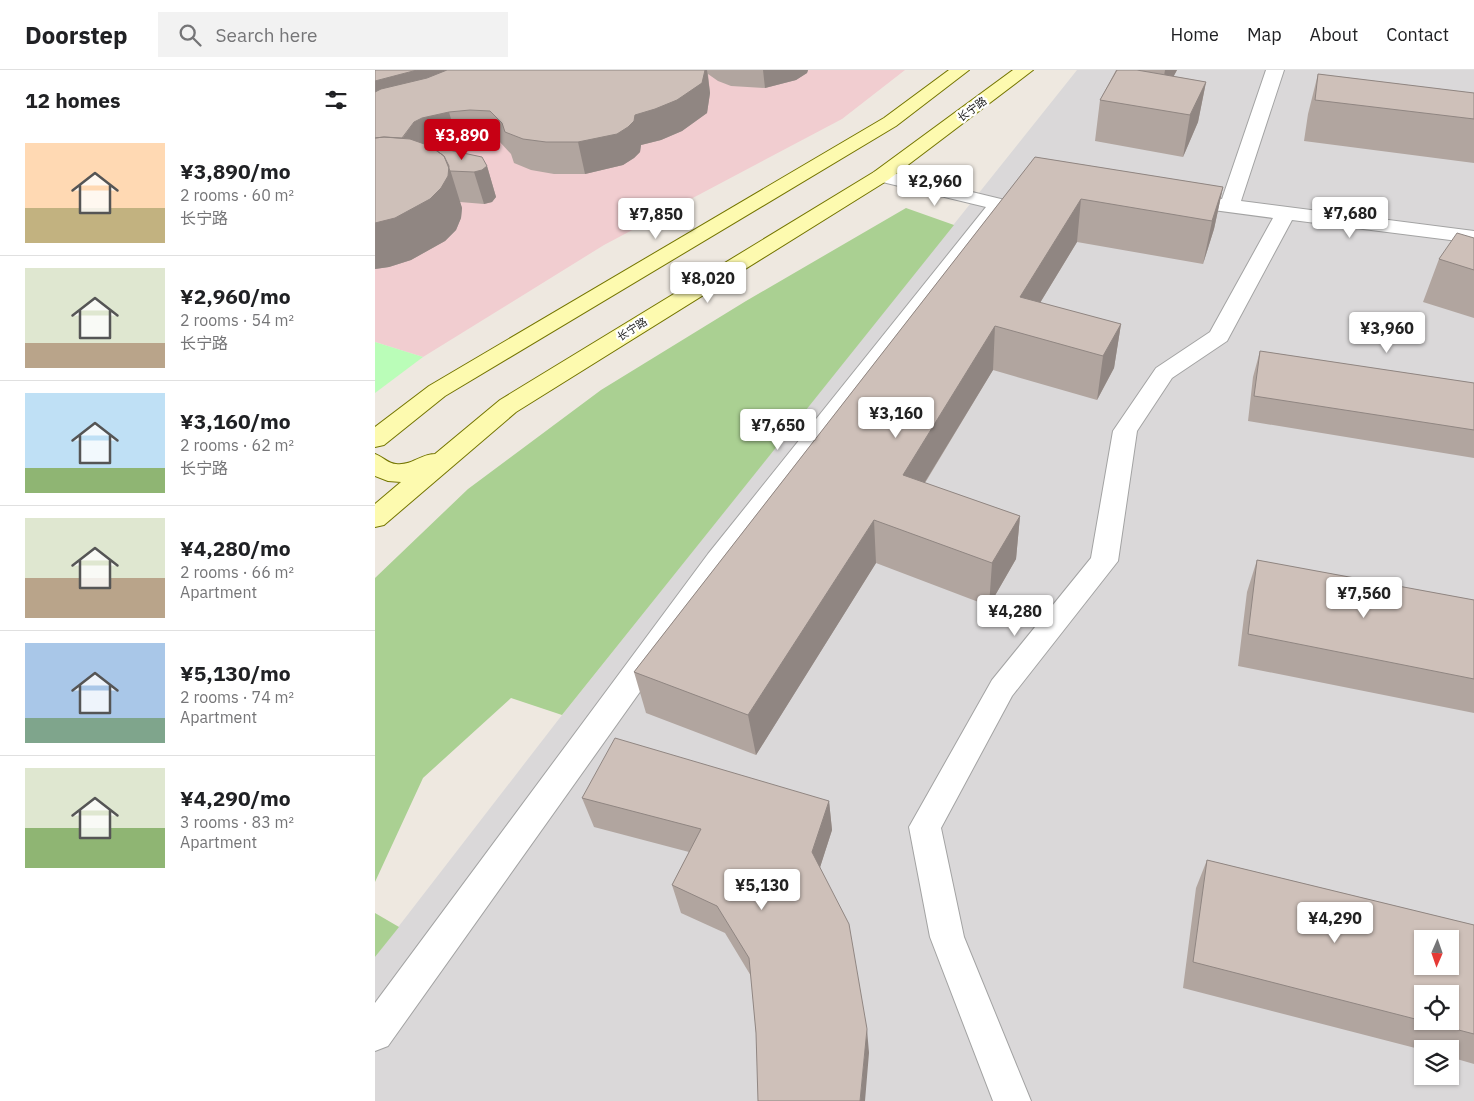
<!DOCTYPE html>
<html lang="en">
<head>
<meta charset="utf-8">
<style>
  body { margin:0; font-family:"IBM Plex Sans","Noto Sans SC",sans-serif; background:#f2f2f2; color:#202124; height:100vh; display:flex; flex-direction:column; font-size:19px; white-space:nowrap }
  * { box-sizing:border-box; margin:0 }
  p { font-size:16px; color:#757577 }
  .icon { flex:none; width:28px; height:28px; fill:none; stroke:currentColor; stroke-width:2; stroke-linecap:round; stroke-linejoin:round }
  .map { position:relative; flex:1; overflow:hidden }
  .drawer { display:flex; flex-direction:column; background:#fff; width:375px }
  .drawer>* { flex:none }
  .needle { width:32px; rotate:182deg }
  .tools { position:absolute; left:1039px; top:860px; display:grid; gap:10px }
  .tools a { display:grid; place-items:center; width:45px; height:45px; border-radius:0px; background:#fff; box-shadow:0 1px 4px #0004; font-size:25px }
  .price { position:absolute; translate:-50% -42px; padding:0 11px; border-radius:5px; background:#fff; color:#222; font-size:16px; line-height:32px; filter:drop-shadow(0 1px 2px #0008) }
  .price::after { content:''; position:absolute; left:50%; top:30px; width:15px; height:11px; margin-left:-8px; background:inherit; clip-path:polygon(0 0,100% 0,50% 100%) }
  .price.current { background:#c70014; color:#fff }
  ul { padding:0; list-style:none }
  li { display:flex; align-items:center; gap:15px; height:125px; padding:0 25px }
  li+li { border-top:1px solid #e0e0e0 }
  li span { display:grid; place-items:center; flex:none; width:140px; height:100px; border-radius:0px; color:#555 }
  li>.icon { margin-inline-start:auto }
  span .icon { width:60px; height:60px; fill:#fffc; stroke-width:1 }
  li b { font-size:21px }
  h2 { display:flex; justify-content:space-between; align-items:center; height:60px; padding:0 25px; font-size:21px }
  header { display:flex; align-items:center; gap:30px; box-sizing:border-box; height:70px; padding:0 25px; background:#fff; border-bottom:1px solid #e0e0e0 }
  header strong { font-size:24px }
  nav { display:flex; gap:28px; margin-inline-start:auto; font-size:18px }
  .search { width:350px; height:45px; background:#f2f2f2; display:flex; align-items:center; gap:12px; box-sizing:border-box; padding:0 18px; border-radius:0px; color:#757577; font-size:19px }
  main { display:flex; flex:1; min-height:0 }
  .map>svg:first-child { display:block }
  .residential { fill:#dad8d9; fill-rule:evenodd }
  .commercial { fill:#f1cdd0 }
  .forest { fill:#aad092 }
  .park { fill:#bafdb8 }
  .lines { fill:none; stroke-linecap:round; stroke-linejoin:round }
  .street-casing { stroke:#a3a3a3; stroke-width:2 }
  .secondary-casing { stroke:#747500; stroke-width:2 }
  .street { fill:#fff; fill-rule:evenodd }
  .secondary { fill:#fdfaaf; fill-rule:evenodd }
  .wall { fill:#b1a59f; fill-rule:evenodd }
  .shaded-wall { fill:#908682 }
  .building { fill:#cec0b9; stroke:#908682; fill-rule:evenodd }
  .labels { text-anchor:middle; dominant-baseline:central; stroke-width:4.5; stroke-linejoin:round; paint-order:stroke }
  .far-street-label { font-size:11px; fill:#1c1c1c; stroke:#fff }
</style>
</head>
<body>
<header>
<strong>Doorstep</strong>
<div class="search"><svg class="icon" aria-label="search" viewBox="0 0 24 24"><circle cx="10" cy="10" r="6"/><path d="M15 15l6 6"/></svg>Search here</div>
<nav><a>Home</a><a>Map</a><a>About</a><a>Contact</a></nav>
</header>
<main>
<section class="drawer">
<h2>12 homes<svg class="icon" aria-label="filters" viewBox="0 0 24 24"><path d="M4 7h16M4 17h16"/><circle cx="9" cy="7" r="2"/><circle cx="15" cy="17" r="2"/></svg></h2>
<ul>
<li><span style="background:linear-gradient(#ffd9b3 65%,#c2b280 0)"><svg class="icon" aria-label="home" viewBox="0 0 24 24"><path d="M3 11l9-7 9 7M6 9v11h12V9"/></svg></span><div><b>¥3,890/mo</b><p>2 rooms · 60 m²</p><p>长宁路</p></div></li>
<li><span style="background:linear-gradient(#dfe7d0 75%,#b9a48a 0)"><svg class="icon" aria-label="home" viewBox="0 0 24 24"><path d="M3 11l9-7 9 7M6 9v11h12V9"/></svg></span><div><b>¥2,960/mo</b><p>2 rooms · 54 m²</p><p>长宁路</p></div></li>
<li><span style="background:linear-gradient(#bfe0f5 75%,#8fb573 0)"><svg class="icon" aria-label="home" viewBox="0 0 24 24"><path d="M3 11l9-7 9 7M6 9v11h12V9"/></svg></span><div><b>¥3,160/mo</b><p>2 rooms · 62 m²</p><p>长宁路</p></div></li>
<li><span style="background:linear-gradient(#dfe7d0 60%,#b9a48a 0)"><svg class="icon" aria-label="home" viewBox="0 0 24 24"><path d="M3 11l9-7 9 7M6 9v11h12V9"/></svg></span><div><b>¥4,280/mo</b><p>2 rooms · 66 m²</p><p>Apartment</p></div></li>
<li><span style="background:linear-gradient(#a9c7e8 75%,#7fa58c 0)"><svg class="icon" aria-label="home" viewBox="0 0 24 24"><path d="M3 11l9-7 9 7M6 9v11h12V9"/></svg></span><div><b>¥5,130/mo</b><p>2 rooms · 74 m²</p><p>Apartment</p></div></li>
<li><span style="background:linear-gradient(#dfe7d0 60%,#8fb573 0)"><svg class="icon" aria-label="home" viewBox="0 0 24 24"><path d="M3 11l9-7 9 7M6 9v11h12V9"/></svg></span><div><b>¥4,290/mo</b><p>3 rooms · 83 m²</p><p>Apartment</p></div></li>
</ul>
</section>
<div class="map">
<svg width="1099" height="1031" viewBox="0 0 1099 1031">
  <rect width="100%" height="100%" fill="#eee8e0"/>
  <path class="residential" d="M702,0H1099V1031H0V887L187,645ZM1048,869H1075V896H1048ZM1048,924H1075V951H1048ZM1048,979H1075V1006H1048Z"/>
  <path class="commercial" d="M0,0H530L467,49L229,175L48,287L0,272Z"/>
  <path class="forest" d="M531,138L579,155L187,645L136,628L48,708L0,812V508L93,419L226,320L371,231Z
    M0,843L24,857L0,887Z"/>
  <path class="park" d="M0,272L48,287L0,323Z"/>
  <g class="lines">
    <g class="street-casing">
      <path id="street" d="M891,0H909L866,131L1099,161V173L917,150L852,271L797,308L762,361L743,491L637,626L566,758L589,867L656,1031H618L555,867L534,757L617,610L716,488L738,361L781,298L835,262L898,148L808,136L801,134L798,130L801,126L808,124L847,129Z
        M506,100L630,130L633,134L353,498L13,976L0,981V933L333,484L611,137L499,110L496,106L499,102Z"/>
    </g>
    <g class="secondary-casing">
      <path id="secondary" d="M574,0H594L521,56L70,326L9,375L0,377V357L54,316L509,48Z
        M638,0H658L513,110L141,342L9,455L0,457V434L26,412L13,411L0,406V384C8,387 14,394 21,394C36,396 46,384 60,384L125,330L499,102Z"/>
    </g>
    <use href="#street" class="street"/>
    <use href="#secondary" class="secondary"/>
  </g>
  <path class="wall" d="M0,0H433L432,3L421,10L390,18L356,16L343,11L333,4L335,23L332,43L307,61L286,70L266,75L265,82L259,88L248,95L210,104H179L156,100L139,93L136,84L124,71H105L83,73L62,77L112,96L121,127L117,132L109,134L85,132L87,138L86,148L81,160L70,171L36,190L14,197L0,199Z
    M741,0H802L798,6L831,12L823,52L808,87L720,71L725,30Z
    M943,4L1099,23V93L929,71L933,44Z
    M660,87L848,117L839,159L828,194L702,172L665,233L746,254L739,298L722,330L618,300L550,413L645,446L641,489L614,536L501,493L381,685L271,643L259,602Z
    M1099,168V248L1048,232L1064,189Z
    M885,281L1099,313V388L873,351L878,307Z
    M882,490L1099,530V643L863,596L872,522Z
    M207,728L454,731L457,760L445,797L494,983L381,963L376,906L350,863L306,843L297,815L314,782L219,757Z
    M832,790L1099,855V994L1075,987V979H1048V980L808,918L821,818ZM1048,924L1075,951H1048Z"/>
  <path class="shaded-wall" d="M42,0H144L0,58V11Z
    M330,0H332L335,23L332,43L307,61L286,70L266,75L265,82L259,88L248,95L210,104L203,72L260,45Z
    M388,0H433L432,3L421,10L390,18Z
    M790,0H802L784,35Z
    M831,12L823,52L808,87L815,45Z
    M74,42L83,73L57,78L25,72L39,52L47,48Z
    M74,96L87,138L86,148L81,160L70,171L36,190L14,197L0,199V153Z
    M112,96L121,127L117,132L109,134L99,102Z
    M848,117L839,159L828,194L837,151Z
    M706,129L702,172L646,264L645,227Z
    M746,254L739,298L722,330L728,286Z
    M620,256L618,300L528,448V405Z
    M645,446L641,489L614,536L617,493Z
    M499,450L501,493L381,685L373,645Z
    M454,731L457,760L441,810L437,782Z
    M492,959L494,983L490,1031H485Z"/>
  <path class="building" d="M0,0H42L0,11Z
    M72,0H330L327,13L302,30L280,39L260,45L259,51L253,57L242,64L203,72H171L148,69L130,62L127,53L115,41L95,40L74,42L47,48L39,52L27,68L9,67L0,68V22L6,19L52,8Z
    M742,0H762L831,12L815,45L725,30Z
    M943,4L1099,23V49L940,30Z
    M9,67L35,69L55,76L69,86L74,96L73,106L66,118L55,129L20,148L0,153V68Z
    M55,76L107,87L112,96L107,100L99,102L75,101L69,86Z
    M660,87L848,117L837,151L706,129L645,227L746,254L728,286L620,256L528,405L645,446L617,493L499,450L373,645L259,602Z
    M1082,163L1099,168V200L1064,189Z
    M885,281L1099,313V360L879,326Z
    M882,490L1099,530V609L873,564Z
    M240,668L454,731L437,782L474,854L492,959L485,1031H383L381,963L374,888L342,836L297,815L326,759L207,728Z
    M832,790L1099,855V964L1049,951H1075V924H1048V951L818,892ZM1048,869H1075V896H1048Z"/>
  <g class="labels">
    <g class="far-street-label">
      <text transform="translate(597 39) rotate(-36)">长宁路</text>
      <text transform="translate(257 259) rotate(-32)">长宁路</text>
    </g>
  </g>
</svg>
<div class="tools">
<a><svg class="needle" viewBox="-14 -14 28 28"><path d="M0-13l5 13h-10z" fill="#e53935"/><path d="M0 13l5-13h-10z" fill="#757577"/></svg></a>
<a><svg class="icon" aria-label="locate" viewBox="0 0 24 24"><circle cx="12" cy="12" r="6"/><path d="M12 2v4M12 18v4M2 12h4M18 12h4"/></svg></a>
<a><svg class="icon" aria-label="layers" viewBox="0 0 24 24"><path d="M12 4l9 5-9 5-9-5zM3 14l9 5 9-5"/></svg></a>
</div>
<b class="price current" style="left:87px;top:91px">¥3,890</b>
<b class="price" style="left:560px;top:137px">¥2,960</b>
<b class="price" style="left:975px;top:169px">¥7,680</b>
<b class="price" style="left:281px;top:170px">¥7,850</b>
<b class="price" style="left:333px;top:234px">¥8,020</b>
<b class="price" style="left:1012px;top:284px">¥3,960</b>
<b class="price" style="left:521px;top:369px">¥3,160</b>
<b class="price" style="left:403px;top:381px">¥7,650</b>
<b class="price" style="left:989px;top:549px">¥7,560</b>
<b class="price" style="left:640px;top:567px">¥4,280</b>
<b class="price" style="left:387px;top:841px">¥5,130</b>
<b class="price" style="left:960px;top:874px">¥4,290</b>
</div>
</main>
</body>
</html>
